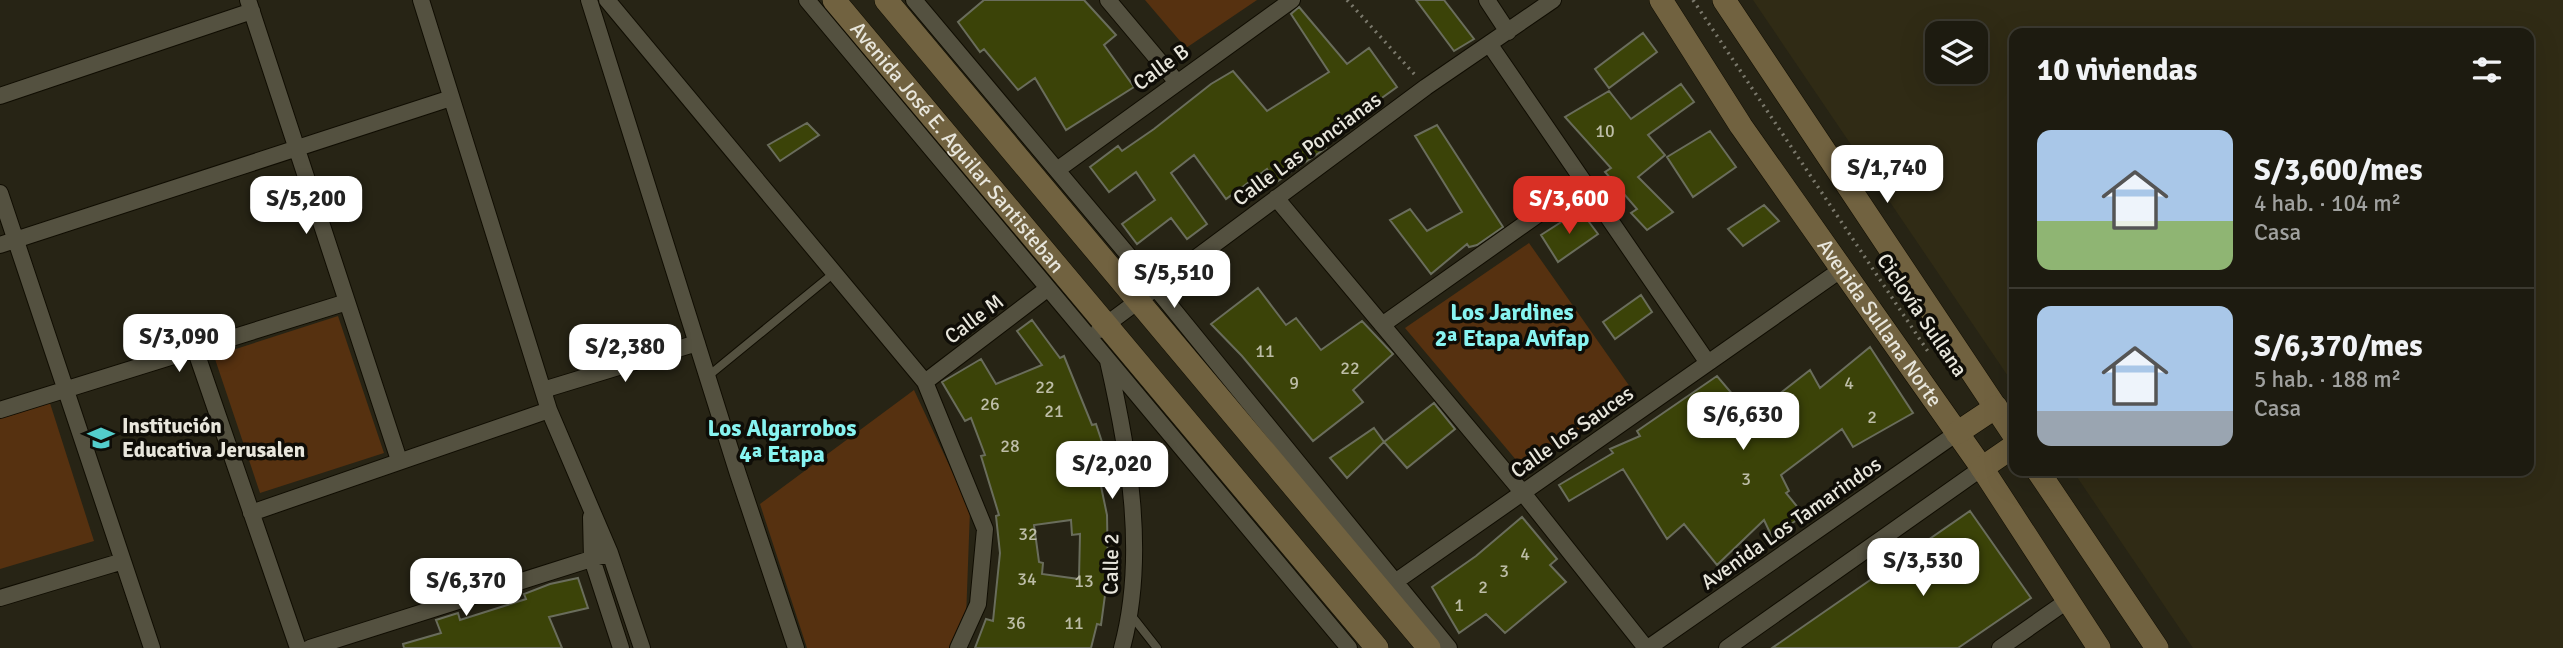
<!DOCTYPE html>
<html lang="es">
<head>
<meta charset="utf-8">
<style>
  body { margin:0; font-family:Signika,sans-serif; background:#252419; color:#f1f3f6; height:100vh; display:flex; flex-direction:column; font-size:26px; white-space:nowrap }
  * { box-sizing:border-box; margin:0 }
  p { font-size:23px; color:#a0a19f }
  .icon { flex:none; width:38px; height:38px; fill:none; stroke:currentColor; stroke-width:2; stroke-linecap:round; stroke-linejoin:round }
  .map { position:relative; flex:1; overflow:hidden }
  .drawer { position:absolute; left:2009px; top:28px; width:525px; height:448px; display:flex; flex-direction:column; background:#1d1b10; border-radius:14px; box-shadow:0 7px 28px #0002,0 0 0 2px #3b3930 }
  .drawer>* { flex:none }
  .tools { position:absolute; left:1925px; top:21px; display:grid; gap:14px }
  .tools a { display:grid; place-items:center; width:63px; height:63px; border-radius:14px; background:#1d1b10; box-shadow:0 7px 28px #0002,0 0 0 2px #3b3930; font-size:35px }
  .price { position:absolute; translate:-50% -60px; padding:0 16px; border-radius:14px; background:#fff; color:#222; font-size:23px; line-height:46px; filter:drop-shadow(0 2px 4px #0008) }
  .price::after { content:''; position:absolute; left:50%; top:42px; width:21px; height:16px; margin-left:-10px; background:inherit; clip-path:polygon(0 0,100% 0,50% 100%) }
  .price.current { background:#d93025; color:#fff }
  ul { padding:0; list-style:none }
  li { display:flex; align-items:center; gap:21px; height:175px; padding:0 28px }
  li+li { border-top:2px solid #3b3930 }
  li span { display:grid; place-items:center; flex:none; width:196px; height:140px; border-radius:14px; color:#555 }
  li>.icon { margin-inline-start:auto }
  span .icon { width:84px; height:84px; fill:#fffc; stroke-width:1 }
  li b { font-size:30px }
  h2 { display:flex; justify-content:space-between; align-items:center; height:84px; padding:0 28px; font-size:30px }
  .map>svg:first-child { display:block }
  .built { fill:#302b15; fill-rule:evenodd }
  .green { fill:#563110 }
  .building { fill:#3b4308; stroke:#6a6d5c; stroke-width:2; fill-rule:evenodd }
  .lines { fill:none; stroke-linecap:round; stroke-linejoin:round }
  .service-casing { stroke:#100d02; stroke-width:10 }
  .minor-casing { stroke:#100d02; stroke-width:18 }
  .secondary-casing { stroke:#100d02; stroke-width:24 }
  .path { stroke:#7b796c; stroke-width:3.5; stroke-dasharray:2 5; stroke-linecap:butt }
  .service { stroke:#545140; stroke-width:8 }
  .minor { stroke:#545140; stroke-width:16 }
  .secondary { stroke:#716240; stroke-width:23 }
  .labels { text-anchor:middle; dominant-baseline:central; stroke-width:7; stroke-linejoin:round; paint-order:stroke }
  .number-label { font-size:18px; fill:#bdbda7 }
  .street-label { font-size:21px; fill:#e8e6dc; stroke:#0f0d07 }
  .poi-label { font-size:21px; font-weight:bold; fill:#e8e6dc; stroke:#0f0d07; text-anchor:start }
  .neighbourhood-label { font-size:23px; font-weight:bold; fill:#88f4f1; stroke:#0f0d07 }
</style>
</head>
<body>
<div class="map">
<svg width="2563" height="648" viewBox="0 0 2563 648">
  <rect width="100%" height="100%" fill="#272415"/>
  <path class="built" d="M1753,0H2563V648H2193L2073,471H2529V33H2014V385ZM1937,33H1976V72H1937Z"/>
  <path class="green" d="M1145,0H1257L1186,48Z
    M1529,243L1635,394L1522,467L1405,328Z
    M338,316L384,453L260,493L214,356Z
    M914,390L970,510L966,618L949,648H807L760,504Z
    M49,400L94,541L0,569V415Z"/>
  <path class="building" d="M984,0H1084L1116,35L1104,45L1134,87L1066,130L1035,78L1018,90L984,49L980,52L958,22Z
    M1416,0H1444L1474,39L1454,51Z
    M1299,7L1347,64L1369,48L1397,87L1322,141L1326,148L1275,183L1267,169L1226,199L1194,155L1171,173L1207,224L1187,239L1171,218L1137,244L1122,224L1155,200L1136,172L1109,192L1090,167L1118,146L1122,151L1154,129L1211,84L1233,71L1267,111L1329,72L1291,14Z
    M1643,33L1657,52L1609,88L1595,69Z
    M1681,84L1694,102L1648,135L1665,155L1638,177L1673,212L1647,230L1631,213L1637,209L1605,172L1611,168L1565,117L1609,91L1631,119Z
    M807,123L819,135L780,161L768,145Z
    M1437,125L1503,227L1477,245L1469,247L1467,244L1431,274L1390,220L1410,209L1427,231L1462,212L1415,136Z
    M1710,131L1736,167L1693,197L1667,157Z
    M1764,205L1779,221L1743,246L1728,229Z
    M1580,210L1598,234L1558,262L1541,235Z
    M1258,288L1286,325L1296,318L1321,350L1362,321L1393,354L1353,390L1363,402L1313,441L1242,356L1211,324Z
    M1641,295L1652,312L1615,339L1603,322Z
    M1032,320L1060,358L1064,356L1092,425L1096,424L1103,445L1093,448L1107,515L1108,573L1101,625L1097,624L1091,648H975L986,619L993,621L1000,553L996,516L999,515L981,456L985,455L971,418L965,421L942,382L981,359L996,384L1042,365L1017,331ZM1071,520L1072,535L1080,534L1079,579L1042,574L1043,563L1039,562L1034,525Z
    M1870,347L1913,413L1853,447L1842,429L1781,475L1789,491L1786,493L1804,515L1772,537L1764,520L1717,565L1684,524L1667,539L1623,469L1569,501L1559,485L1613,453L1610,449L1640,436L1637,431L1717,376L1751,416L1810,370L1820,388Z
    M1434,403L1455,429L1407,468L1384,442Z
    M1374,428L1384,442L1347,478L1330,458Z
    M1970,511L2031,598L1958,648H1772Z
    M1522,517L1557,559L1550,565L1566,582L1505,633L1486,614L1459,633L1432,587L1476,556Z
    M578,578L588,608L549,617L562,648H404L403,644L441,633L436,620L458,613L460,620L526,599L524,594L550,584Z"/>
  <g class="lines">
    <g class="service-casing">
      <path id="service" d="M707,377L834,273
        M1131,615L1157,648"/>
    </g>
    <g class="minor-casing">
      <path id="minor" d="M248,0L399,460
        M421,0L549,410L610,553L642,648
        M589,0L738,474L796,648
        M607,0L925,382L985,529L978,604L958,648
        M807,0L1349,648
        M914,0L1155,287L1449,648
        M1108,0L1176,81
        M1487,0L1508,32
        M1490,45L1708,363
        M0,96L252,11
        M1057,170L1292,0
        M0,193L152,648
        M1276,198L1523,493L1646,648
        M0,245L451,98
        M1382,325L1584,182
        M1099,330L1426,87L1553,0
        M195,349L298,648
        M1108,361C1129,453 1147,556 1122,648
        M925,382L1047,289
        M543,390L697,343
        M0,410L347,302
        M251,513L549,410
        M591,517L592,559L621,648
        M1395,582L1842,269
        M0,598L123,561
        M310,648L610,553
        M1648,648L1957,433
        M1727,648L1982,468
        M2000,648L2067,601"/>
    </g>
    <g class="secondary-casing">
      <g id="secondary">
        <path id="s1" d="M834,0L1377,648"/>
        <path d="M886,0L1429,648"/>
        <path id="s2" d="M1661,0L1741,126L1982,468L2099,648"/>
        <path d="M1724,0L2014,435"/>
        <path d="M1957,433L1996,407"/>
        <path d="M1982,468L2014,446"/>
        <path d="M2038,471L2157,648"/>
      </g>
    </g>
    <path class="path" d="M1347,0L1416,76
      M1693,0L1929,353"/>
    <use href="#service" class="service"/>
    <use href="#minor" class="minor"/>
    <use href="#secondary" class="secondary"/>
  </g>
  <defs>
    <g id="school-bare" transform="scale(2.1)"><path d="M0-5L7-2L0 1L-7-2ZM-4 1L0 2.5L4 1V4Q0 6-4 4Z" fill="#53cdcb" stroke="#0f0d07" stroke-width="2.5" paint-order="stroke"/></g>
  </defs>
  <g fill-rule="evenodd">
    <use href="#school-bare" x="101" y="438"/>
  </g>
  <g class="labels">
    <g class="number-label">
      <text x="1605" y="131">10</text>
      <text x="1265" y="351">11</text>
      <text x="1350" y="368">22</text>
      <text x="1294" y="383">9</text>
      <text x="1849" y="383">4</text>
      <text x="1045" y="387">22</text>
      <text x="990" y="404">26</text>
      <text x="1054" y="411">21</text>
      <text x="1872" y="417">2</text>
      <text x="1010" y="446">28</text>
      <text x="1746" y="479">3</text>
      <text x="1028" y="534">32</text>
      <text x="1525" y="554">4</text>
      <text x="1504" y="571">3</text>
      <text x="1027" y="579">34</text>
      <text x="1084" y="581">13</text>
      <text x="1483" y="587">2</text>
      <text x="1459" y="605">1</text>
      <text x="1016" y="623">36</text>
      <text x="1074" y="623">11</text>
    </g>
    <g class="street-label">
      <text transform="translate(1161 67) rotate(-36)">Calle B</text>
      <text stroke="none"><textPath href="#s1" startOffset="192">Avenida José E. Aguilar Santisteban</textPath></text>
      <text transform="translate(1307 149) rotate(-36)">Calle Las Poncianas</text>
      <text transform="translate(1922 315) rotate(56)">Ciclovía Sullana</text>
      <text transform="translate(974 319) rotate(-37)">Calle M</text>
      <text stroke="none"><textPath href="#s2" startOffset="390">Avenida Sullana Norte</textPath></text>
      <text transform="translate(1572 432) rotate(-35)">Calle los Sauces</text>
      <text transform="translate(1791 523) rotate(-35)">Avenida Los Tamarindos</text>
      <text transform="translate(1111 564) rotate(-89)">Calle 2</text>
    </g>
    <g class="poi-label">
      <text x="122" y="426">Institución<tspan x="122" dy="24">Educativa Jerusalen</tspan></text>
    </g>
    <g class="neighbourhood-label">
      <text x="1512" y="312">Los Jardines<tspan x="1512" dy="26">2ª Etapa Avifap</tspan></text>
      <text x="782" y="428">Los Algarrobos<tspan x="782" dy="26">4ª Etapa</tspan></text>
    </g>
  </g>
</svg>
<div class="tools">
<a><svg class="icon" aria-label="layers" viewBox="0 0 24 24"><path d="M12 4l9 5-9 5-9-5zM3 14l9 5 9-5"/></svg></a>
</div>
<b class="price" style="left:1887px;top:205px">S/1,740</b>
<b class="price" style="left:306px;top:236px">S/5,200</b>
<b class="price current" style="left:1569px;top:236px">S/3,600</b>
<b class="price" style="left:1174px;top:310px">S/5,510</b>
<b class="price" style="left:179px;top:374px">S/3,090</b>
<b class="price" style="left:625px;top:384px">S/2,380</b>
<b class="price" style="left:1743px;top:452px">S/6,630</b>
<b class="price" style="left:1112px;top:501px">S/2,020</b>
<b class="price" style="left:1923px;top:598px">S/3,530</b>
<b class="price" style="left:466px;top:618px">S/6,370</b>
<section class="drawer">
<h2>10 viviendas<svg class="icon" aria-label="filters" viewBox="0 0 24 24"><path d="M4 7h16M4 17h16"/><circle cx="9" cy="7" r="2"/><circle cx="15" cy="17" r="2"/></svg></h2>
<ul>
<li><span style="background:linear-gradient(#a9c7e8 65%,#8fb573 0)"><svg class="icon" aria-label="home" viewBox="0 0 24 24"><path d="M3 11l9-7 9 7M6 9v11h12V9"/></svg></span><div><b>S/3,600/mes</b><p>4 hab. · 104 m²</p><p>Casa</p></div></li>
<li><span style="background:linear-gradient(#a9c7e8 75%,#9aa5b1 0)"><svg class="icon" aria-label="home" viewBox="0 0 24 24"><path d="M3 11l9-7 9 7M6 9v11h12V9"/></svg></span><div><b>S/6,370/mes</b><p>5 hab. · 188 m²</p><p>Casa</p></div></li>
</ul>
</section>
</div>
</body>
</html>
